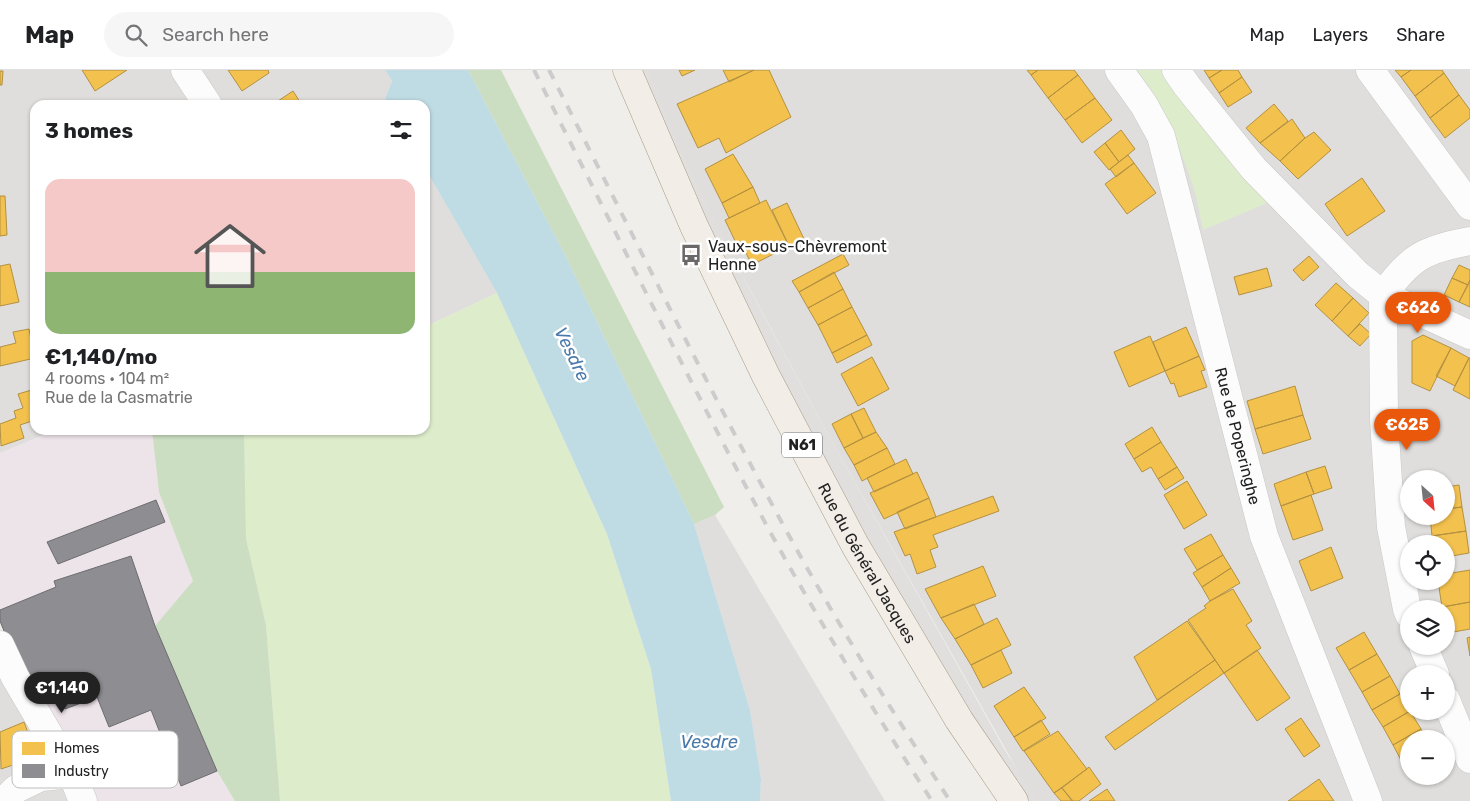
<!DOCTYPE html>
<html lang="en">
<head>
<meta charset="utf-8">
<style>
  body { margin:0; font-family:Rubik,sans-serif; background:#f6f6f6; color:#202124; height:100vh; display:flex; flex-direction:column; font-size:19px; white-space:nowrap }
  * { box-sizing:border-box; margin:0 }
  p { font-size:16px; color:#757577 }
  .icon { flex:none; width:28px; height:28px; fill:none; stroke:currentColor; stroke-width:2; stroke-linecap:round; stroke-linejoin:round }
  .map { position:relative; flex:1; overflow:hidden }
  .side { position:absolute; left:30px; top:30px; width:400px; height:335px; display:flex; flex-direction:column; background:#fff; border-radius:15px; box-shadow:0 1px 4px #0004 }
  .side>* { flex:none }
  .needle { width:32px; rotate:153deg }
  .buttons { position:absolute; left:1400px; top:400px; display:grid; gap:10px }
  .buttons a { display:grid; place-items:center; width:55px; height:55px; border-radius:50%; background:#fff; box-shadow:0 1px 4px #0004; font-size:25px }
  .price { position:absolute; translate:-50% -42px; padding:0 11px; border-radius:18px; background:#ea580c; color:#fff; font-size:16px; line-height:32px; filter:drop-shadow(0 1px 2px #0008) }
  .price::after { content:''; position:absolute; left:50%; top:30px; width:15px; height:11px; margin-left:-8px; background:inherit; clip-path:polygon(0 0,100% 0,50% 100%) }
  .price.selected { background:#222; color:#fff }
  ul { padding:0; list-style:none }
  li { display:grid; align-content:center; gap:10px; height:265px; padding:0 15px }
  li+li { border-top:1px solid #e0e0e0 }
  li span { display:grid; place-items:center; height:155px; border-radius:15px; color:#555 }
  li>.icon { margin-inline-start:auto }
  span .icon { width:90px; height:90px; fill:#fffc; stroke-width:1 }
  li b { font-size:21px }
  h2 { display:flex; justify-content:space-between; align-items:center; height:60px; padding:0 15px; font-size:21px }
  header { display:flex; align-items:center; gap:30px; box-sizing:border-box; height:70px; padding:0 25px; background:#fff; border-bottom:1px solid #e0e0e0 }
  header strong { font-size:24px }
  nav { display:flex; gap:28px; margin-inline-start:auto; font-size:18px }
  .search { width:350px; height:45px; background:#f6f6f6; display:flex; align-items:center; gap:12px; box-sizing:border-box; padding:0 18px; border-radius:28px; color:#757577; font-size:19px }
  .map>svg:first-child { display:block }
  .residential { fill:#dfdedc; fill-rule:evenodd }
  .industrial { fill:#ede4e9 }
  .grass { fill:#ddeccb }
  .forest { fill:#cbdec1 }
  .parking { fill:#e0dfde }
  .water { fill:#bfdbe3 }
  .homes { fill:#f2c14e; stroke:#b49141 }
  .industry { fill:#8d8d92; stroke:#6d6d70 }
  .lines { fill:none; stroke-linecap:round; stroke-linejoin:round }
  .minor-casing { stroke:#c9c8c7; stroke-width:29 }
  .major-casing { stroke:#a79c86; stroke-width:29 }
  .minor { stroke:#fdfcfc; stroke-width:28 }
  .major { stroke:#f3ede7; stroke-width:28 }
  .rail { stroke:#ccc; stroke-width:4; stroke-dasharray:10 10; stroke-linecap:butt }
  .labels { text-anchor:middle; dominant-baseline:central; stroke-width:5; stroke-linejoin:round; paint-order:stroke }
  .shield { fill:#fff; stroke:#646464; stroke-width:1 }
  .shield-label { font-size:15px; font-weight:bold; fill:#222 }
  .poi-label { font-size:16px; fill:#222; stroke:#fff; text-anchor:start }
  .street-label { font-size:16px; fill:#222; stroke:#fff }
  .water-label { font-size:18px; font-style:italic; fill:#4a7aab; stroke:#fff }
  .key { fill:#fff; stroke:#bdbdbd; stroke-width:1 }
  .key-label { font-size:14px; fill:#222 }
</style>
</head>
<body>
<header>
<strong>Map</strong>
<div class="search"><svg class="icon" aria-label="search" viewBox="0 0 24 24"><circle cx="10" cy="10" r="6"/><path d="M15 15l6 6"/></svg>Search here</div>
<nav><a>Map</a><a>Layers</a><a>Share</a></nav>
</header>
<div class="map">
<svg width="1470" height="731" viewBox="0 0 1470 731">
  <rect width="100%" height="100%" fill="#f0eeeb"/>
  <path class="residential" d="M0,0H385L392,11L385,29L389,35H35V360H56L0,383Z
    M643,0H1470V731H1035L825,359L707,139ZM1409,409H1446V446H1409ZM1409,474H1446V511H1409ZM1409,539H1446V576H1409ZM1409,604H1446V641H1409ZM1409,669H1446V706H1409Z
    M425,98L497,223L425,257Z
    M715,445L885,731H760L761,709L750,640L694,454Z
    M0,600L74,731H0Z"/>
  <path class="industrial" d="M56,360H152L159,422L193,511L217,701L235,731H91L30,623L0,553V383Z"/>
  <path class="grass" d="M1137,0H1167L1272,131L1203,160C1200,147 1198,134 1195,122C1181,79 1164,36 1137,0Z
    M497,223L607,464L651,599L671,731H280L266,555L246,469L244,360H425V257Z"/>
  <path class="forest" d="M468,0H501L724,437L715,445L694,454L564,183Z
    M152,360H244L246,469L266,555L280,731H235L217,701L155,556L193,511L159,422Z"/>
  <path class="parking" d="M637,0H649L682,85L749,218L821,352L1006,682L1038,731H1025L944,605L812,368L748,250Z"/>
  <path class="water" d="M385,0H468L564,183L694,454L750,640L761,709L760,731H671L651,599L607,464L497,223L425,98V35H389L385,29L392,11Z"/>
  <path class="homes" d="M82,0H127L95,21Z
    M228,0H268L269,3L242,21Z
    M679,0H695L682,6Z
    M723,0H754L729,12Z
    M754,0H769L791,47L726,83L719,68L698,78L677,34Z
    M1027,0H1038L1031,5Z
    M1038,0H1074L1078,5L1048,28L1031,5Z
    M1204,0H1222L1209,8Z
    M1222,0H1238L1242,7L1219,23L1209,8Z
    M1395,0H1411L1401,7Z
    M1411,0H1442L1444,3L1415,26L1401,7Z
    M0,1H3L2,15H0Z
    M1444,3L1459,25L1430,48L1415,26Z
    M1078,5L1095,28L1065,50L1048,28Z
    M1242,7L1252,22L1228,37L1219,23Z
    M293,21L302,35H272Z
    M1459,25L1470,40V48L1445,68L1430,48Z
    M1095,28L1112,50L1082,73L1065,50Z
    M1274,34L1288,51L1260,73L1246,58Z
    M1292,49L1305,68L1280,91L1260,73Z
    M1121,60L1135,79L1119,92L1105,73Z
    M1314,62L1331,80L1298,109L1280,91L1305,68Z
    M1105,73L1119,92L1109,100L1094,82Z
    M733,84L753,117L722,133L705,99Z
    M1128,85L1134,93L1116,107L1110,99Z
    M1134,93L1156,123L1127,144L1105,114Z
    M1362,108L1385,141L1347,166L1325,134Z
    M753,117L760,133L729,148L722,133Z
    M0,126H5L7,165L0,166Z
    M766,130L789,176L752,195L740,171L736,173L725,150Z
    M787,133L804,169L789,176L772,140Z
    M843,184L849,195L799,222L792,211Z
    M1309,186L1319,197L1303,211L1293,200Z
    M10,194L19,232L0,236V196Z
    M1459,195L1470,200V210L1468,215L1452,208Z
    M1267,198L1272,216L1239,225L1234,207Z
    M834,202L843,219L808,238L799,222Z
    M1452,208L1468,215L1459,232L1444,225Z
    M1470,210V237L1459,232Z
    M1336,213L1353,228L1332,251L1315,235Z
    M843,219L852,237L818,255L808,238Z
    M1353,228L1369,243L1348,266L1332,251Z
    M852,237L867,265L832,283L818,255Z
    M1360,254L1371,264L1360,276L1348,266Z
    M1186,257L1199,286L1165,301L1153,272Z
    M29,259L35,288L0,296V277L16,273L13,262Z
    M867,265L872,275L837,293L832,283Z
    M1423,265L1451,278L1430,321L1412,313V271Z
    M1150,266L1165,301L1129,317L1114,282Z
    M1451,278L1469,288L1455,316L1436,306Z
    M1199,286L1205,300L1201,301L1207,317L1179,327L1174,313L1171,314L1165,301Z
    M872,287L889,319L858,336L841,304Z
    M1469,288H1470V329L1453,320Z
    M1295,316L1303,345L1255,359L1247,331Z
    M35,319V350L20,355L24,368L1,376L0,354L16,348L14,341L23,338L18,324Z
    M864,338L876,362L863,368L851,344Z
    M851,344L863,368L844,378L832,354Z
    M1303,345L1311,369L1263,384L1255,359Z
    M1152,357L1161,372L1134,389L1125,374Z
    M876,362L887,378L854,395L844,378Z
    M1161,372L1177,397L1158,409L1151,397L1142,402L1134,389Z
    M887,378L895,394L862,411L854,395Z
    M906,389L913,404L874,422L867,408Z
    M1325,396L1332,418L1314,424L1306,402Z
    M1177,397L1184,408L1165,420L1158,409Z
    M917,402L929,428L884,449L870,423Z
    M1306,402L1314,424L1281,436L1274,414Z
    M1187,411L1207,445L1184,459L1164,425Z
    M1459,415L1462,437L1446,439V417Z
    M1311,425L1323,460L1293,470L1281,436Z
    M993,426L999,441L933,465L938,477L930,480L936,497L917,504L910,484L905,486L894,462Z
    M929,428L936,447L905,459L897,442Z
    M1462,437L1466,461L1432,466L1430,446H1446V439Z
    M1466,461L1469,483L1446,487V474H1434L1432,466Z
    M1211,464L1223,485L1197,500L1184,479Z
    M1331,477L1343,508L1311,521L1299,491Z
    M1223,485L1231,498L1202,517L1193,503Z
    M983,496L996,526L941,548L925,519Z
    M1231,498L1240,513L1210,531L1202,517Z
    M1470,500V532L1442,537L1438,511H1446V504Z
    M1233,519L1252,551L1246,555L1261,578L1224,603L1188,550L1206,538L1204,536L1210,531Z
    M1470,532V559L1448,563L1446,554V539H1444L1443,537Z
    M974,534L984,554L955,569L941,548Z
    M997,548L1011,575L971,595L955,569Z
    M1187,551L1215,590L1157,630L1134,587Z
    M1364,562L1377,584L1349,600L1336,578Z
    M1470,567V586L1467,568Z
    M1001,580L1012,603L983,618L971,595Z
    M1257,580L1290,628L1257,651L1224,603Z
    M1377,584L1390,606L1362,622L1349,600Z
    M1215,590L1224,603L1115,680L1105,667Z
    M1390,606L1400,624L1372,640L1362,622Z
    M1024,617L1046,648L1014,667L994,636Z
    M1400,624L1409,639V641H1410L1383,657L1372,640Z
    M1410,641L1421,659L1393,675L1383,657Z
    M1301,648L1320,676L1304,687L1285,659Z
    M1041,650L1050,664L1023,681L1014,667Z
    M24,652L37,687L1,699L0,662Z
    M1421,659L1426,669H1409V686L1401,690L1393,675Z
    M1058,661L1087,699L1054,723L1024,681Z
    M1089,697L1101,714L1079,731H1073L1062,718Z
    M1319,709L1334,731H1288Z
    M1062,718L1072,731H1061L1054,723Z
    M1107,719L1115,731H1089Z"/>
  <path class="industry" d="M156,430L165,452L58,494L47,472Z
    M131,486L155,556L217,701L181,716L151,640L109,657L97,627L65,639L51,604L26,615L0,551V540L56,517L54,511Z"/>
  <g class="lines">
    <g class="minor-casing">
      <g id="minor">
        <path d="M185,0L208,35"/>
        <path id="s1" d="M1119,0L1144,35L1161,66L1264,466L1368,731"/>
        <path d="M1176,0L1187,16L1254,99L1358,205L1383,225L1470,265"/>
        <path d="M1370,0L1470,136"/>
        <path d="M1383,225L1384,350L1391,457L1407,539L1409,544"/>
        <path d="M1383,225C1410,187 1425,179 1470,171"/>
        <path d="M0,575L15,607L72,704L83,731"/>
        <path d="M1423,576L1435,604"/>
        <path d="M1446,630L1470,689"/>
        <path d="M4,731L16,719L41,707L72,704"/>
      </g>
    </g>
    <g class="major-casing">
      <g id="major">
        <path id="s2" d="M627,0L694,156L766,306L855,475L959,650L1014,731"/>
      </g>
    </g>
    <use href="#minor" class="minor"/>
    <use href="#major" class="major"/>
    <path class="rail" d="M534,0C611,153 687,307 768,458C819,551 874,642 932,731
      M549,0C626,151 700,302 781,451C833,547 891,639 950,731"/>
  </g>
  <defs>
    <g id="bus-bare" transform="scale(1.725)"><path d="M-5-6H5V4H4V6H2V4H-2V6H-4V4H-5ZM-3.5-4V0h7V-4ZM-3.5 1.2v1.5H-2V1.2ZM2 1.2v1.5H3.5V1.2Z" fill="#6a6968" stroke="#fff" stroke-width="2.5" paint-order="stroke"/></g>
  </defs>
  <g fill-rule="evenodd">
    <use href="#bus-bare" x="691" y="185"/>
  </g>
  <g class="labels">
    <rect class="shield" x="782" y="362.5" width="40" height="25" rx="4"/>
    <g class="shield-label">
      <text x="802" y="375">N61</text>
    </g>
    <g class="poi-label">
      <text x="708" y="176">Vaux-sous-Chèvremont<tspan x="708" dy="18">Henne</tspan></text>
    </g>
    <g class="street-label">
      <text stroke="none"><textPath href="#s1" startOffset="388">Rue de Poperinghe</textPath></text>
      <text stroke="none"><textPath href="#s2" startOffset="549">Rue du Général Jacques</textPath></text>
    </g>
    <g class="water-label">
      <text transform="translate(572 284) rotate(64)">Vesdre</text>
      <text x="709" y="672">Vesdre</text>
    </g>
  </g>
  <rect x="12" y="661" width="166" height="57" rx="8" class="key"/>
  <rect x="22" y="672" width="23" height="13" fill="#f2c14e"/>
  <rect x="22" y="694" width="23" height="14" fill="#8d8d92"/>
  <g class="key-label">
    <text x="54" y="683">Homes</text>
    <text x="54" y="706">Industry</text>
  </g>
</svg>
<div class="buttons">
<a><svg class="needle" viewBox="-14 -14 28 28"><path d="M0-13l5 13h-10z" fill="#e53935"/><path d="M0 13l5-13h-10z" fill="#757577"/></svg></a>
<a><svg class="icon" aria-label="locate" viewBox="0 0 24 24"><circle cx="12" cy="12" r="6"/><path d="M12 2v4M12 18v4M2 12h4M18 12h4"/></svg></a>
<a><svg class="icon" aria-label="layers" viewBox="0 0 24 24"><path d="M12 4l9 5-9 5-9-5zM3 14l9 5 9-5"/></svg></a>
<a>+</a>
<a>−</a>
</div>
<b class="price" style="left:1418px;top:264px">€626</b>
<b class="price" style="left:1407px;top:381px">€625</b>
<b class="price selected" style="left:62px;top:644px">€1,140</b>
<section class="side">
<h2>3 homes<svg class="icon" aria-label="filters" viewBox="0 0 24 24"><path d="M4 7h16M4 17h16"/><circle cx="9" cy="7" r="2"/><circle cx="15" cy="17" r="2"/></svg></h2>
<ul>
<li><span style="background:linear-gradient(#f6c9c9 60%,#8fb573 0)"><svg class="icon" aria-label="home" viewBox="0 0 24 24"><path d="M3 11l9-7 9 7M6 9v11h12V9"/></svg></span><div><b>€1,140/mo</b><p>4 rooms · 104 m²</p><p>Rue de la Casmatrie</p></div></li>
</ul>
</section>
</div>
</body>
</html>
